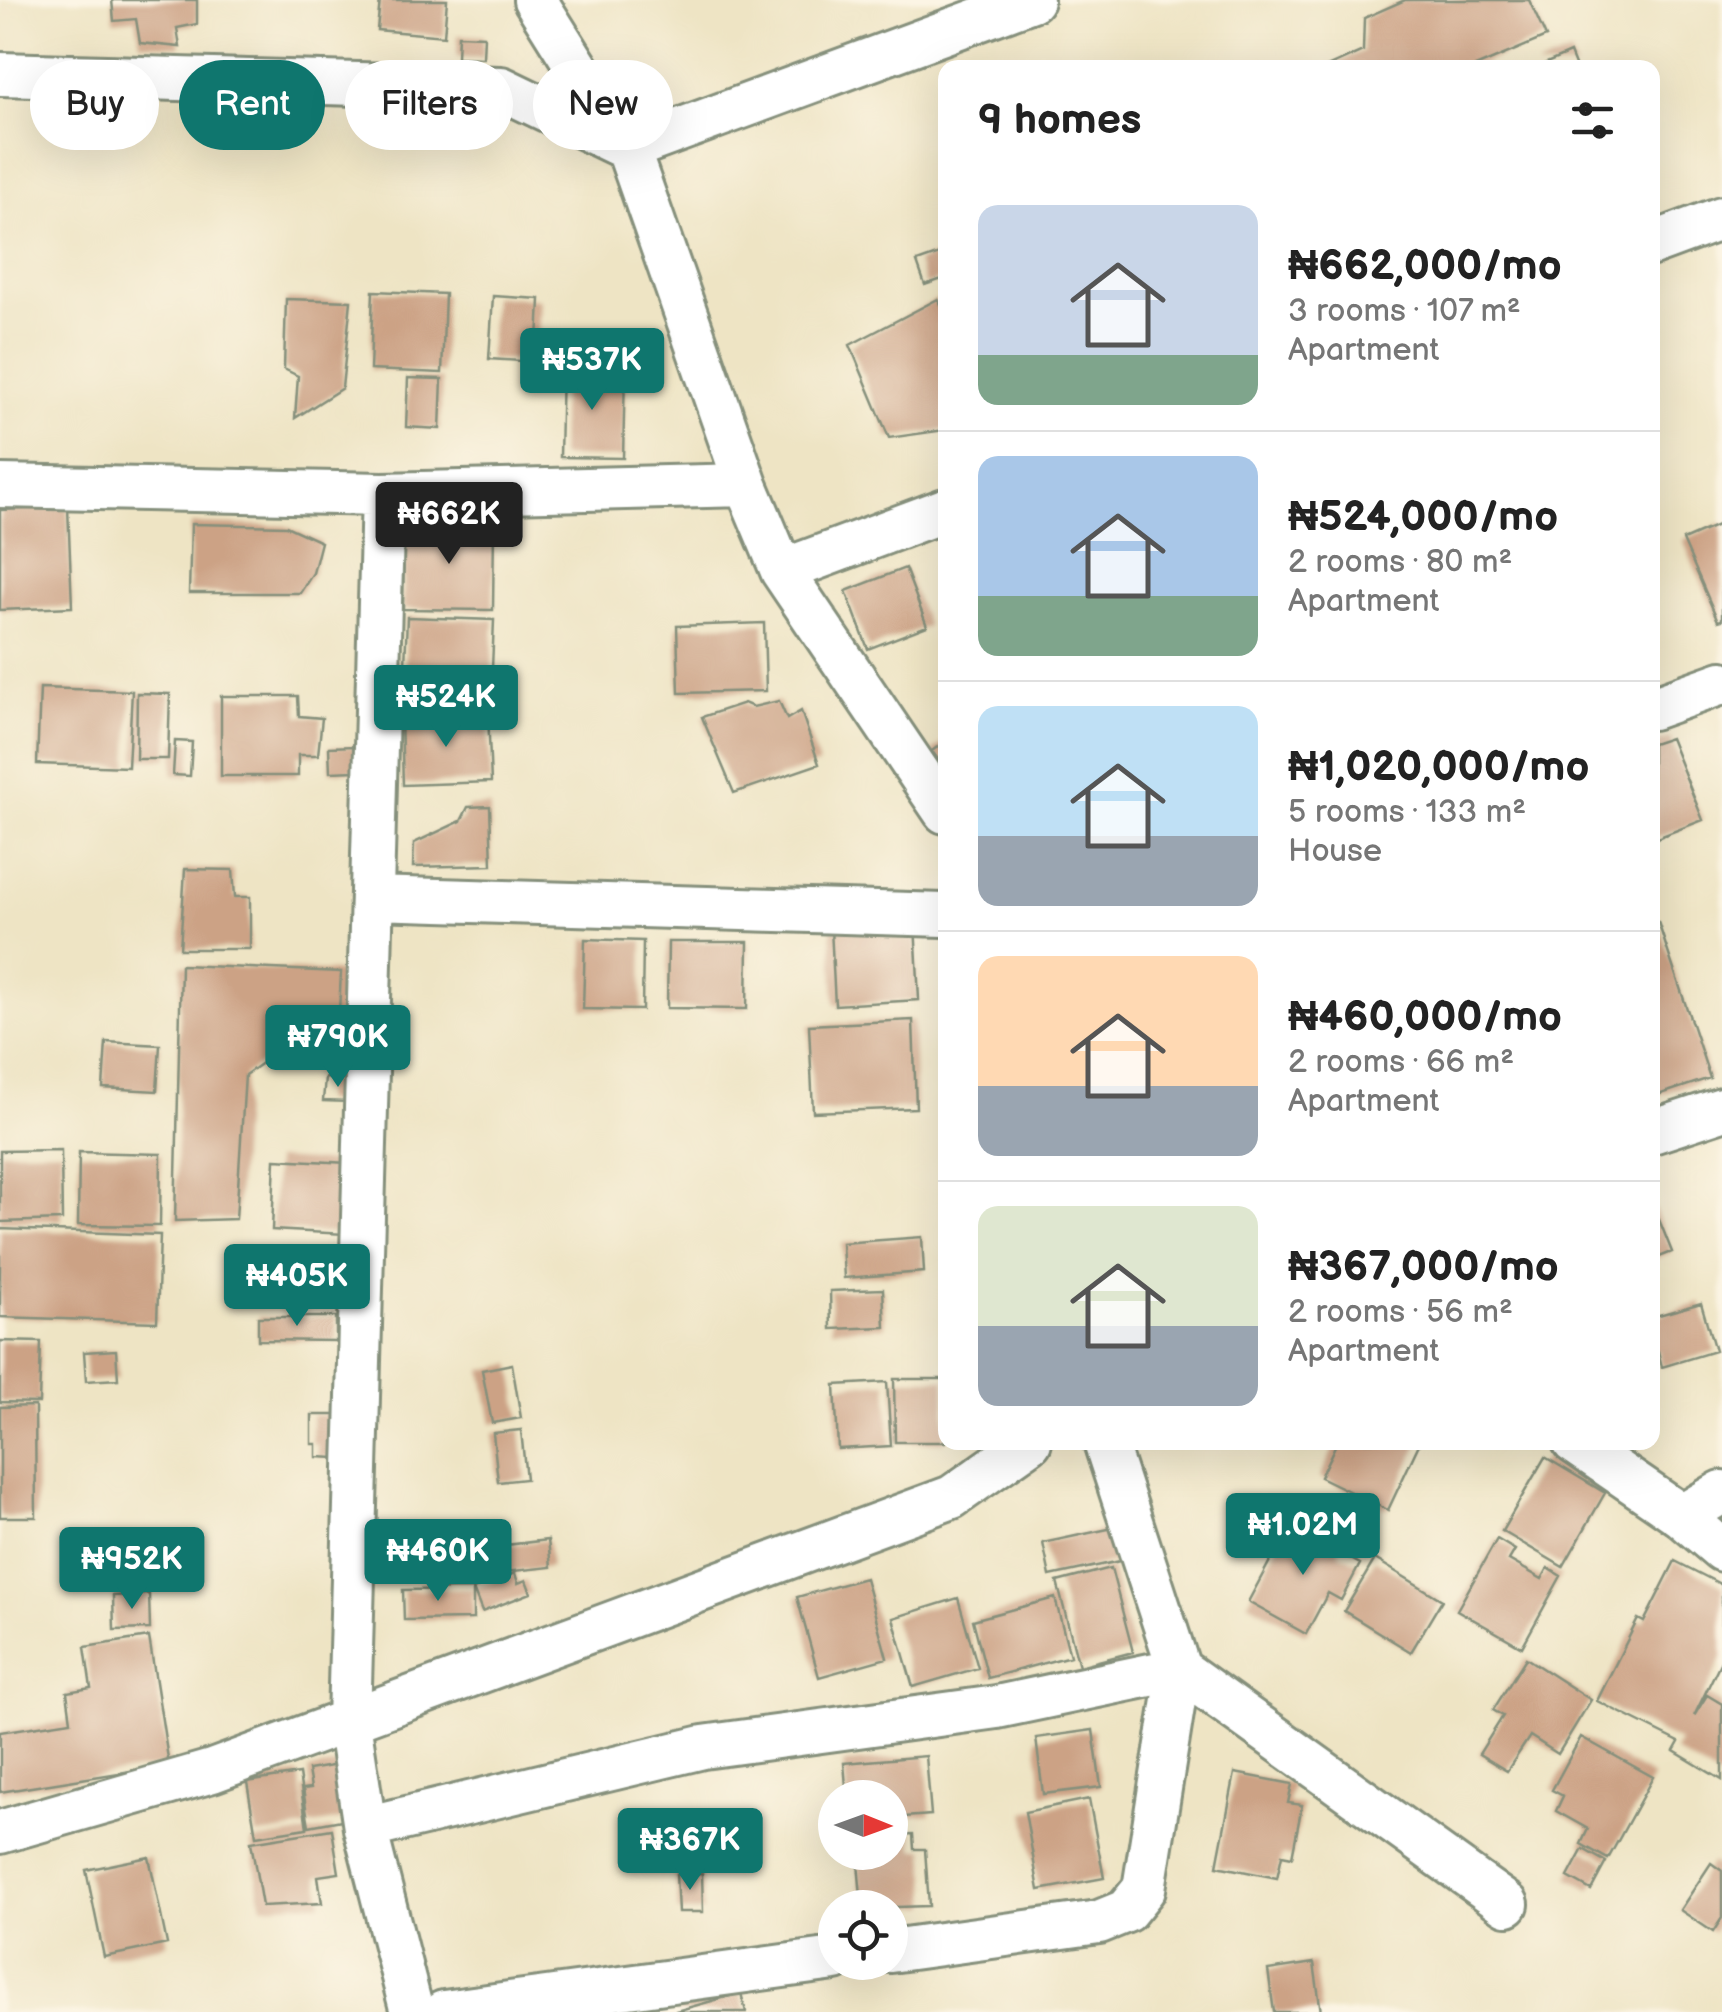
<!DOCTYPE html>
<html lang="en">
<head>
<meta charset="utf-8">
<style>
  body { margin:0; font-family:"Balsamiq Sans",sans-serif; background:#f6f6f6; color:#222; height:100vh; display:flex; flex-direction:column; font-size:38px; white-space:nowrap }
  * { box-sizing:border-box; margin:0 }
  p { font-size:32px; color:#767676 }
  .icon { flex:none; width:55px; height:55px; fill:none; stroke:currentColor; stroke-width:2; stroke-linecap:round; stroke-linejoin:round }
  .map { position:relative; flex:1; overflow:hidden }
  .sheet { position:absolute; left:938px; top:60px; width:722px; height:1390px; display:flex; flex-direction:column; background:#fff; border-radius:20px; box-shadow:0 10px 40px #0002 }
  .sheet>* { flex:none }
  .banner { position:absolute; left:30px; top:60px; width:758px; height:90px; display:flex; gap:20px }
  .needle { width:65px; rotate:91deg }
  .fabs { position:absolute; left:818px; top:1780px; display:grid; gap:20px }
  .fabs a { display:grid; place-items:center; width:90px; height:90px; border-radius:50%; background:#fff; box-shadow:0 10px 40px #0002; font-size:50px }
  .price { position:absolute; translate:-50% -85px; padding:0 22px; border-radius:10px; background:#0f766e; color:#fff; font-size:32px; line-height:65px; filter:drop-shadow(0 2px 5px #0008) }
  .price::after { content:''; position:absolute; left:50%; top:60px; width:30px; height:22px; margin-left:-15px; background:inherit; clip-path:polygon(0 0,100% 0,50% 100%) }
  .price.current { background:#222; color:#fff }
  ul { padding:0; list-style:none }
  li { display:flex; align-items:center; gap:30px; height:250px; padding:0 40px }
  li+li { border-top:2px solid #e0e0e0 }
  li span { display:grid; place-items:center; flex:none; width:280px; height:200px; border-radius:20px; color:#555 }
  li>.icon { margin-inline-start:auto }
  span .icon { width:120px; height:120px; fill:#fffc; stroke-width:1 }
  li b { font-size:42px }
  h2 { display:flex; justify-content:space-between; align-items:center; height:120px; padding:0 40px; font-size:42px }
  .chip { padding:0 35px; border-radius:45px; background:#fff; box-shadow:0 10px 40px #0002; font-size:35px; line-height:90px }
  .chip.current { background:#0f766e; color:#fff }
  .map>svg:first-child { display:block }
  .building { fill:#cca285 }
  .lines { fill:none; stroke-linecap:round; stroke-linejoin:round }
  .street-casing { stroke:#86907c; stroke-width:48 }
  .street { stroke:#fff; stroke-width:42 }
</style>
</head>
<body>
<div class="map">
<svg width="1722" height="2012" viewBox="0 0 1722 2012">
  <rect width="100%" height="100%" fill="#fcf5e5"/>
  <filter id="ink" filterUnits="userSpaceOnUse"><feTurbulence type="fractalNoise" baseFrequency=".01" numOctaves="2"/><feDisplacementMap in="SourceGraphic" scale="20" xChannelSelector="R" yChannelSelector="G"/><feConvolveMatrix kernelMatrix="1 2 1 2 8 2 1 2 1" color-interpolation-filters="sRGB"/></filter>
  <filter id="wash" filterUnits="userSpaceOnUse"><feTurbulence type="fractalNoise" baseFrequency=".0048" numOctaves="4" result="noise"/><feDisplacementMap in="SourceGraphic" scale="40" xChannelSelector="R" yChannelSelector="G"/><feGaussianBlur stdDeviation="2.25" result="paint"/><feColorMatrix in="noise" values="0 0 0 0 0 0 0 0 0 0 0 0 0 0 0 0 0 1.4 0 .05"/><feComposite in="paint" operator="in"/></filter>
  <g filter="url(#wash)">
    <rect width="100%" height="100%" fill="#eee4c4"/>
    <g id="blocks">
      <path class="building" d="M112,0H197V24L177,28L180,47L140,43L136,19L114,21Z
        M380,0H447L444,36L377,30Z
        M1405,0H1529L1546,37L1473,68H1325L1363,51L1364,18Z
        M458,35L484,36L483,58L457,57Z
        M1570,53L1576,68H1537V67Z
        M945,252V278L925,285L917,262Z
        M373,291L445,294L442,373L370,370Z
        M493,296L540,299L537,362L489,359Z
        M286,299L351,301L342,388L295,418L298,376L284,369Z
        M938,299L945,312V430L889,438L850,345Z
        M562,367L625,369L623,458L560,457Z
        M408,378L442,379L440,429L406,427Z
        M68,507L72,607L0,610V510Z
        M1722,523V620L1718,621L1683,540Z
        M191,524L286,526L321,542L313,573L300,593H189Z
        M404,525H494L493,610L403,609Z
        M905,568L927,626L868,649L846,591Z
        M407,617L494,620L491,693L404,689Z
        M764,623L766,691L679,693L677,626Z
        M40,688L132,691L128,767L37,764Z
        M137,693L170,694L168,759H136Z
        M221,696H298L299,716L322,718L318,755H298V776H221Z
        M779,701L787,719L801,711L819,764L734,793L702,717L744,703L753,707Z
        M488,714L491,782L403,785L401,717Z
        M1670,738L1703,820L1652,840V744Z
        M175,741L192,742L190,776L173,775Z
        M945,741V769L932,751Z
        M355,746L356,771L330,772L329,747Z
        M490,806L492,865L413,867L414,843L461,821L468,807Z
        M185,869L233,870L235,897H250V949H180Z
        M1658,922L1710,1078L1652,1097V924Z
        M915,923L919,1000L835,1005L831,928Z
        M585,939L643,941L642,1010L583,1009Z
        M668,942H748L747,1009L667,1008Z
        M181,965L341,972L338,1032L266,1030L263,1062L245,1075L236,1219L175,1221Z
        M913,1020L916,1108L813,1112L809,1025Z
        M106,1042L160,1045L157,1091L103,1088Z
        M325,1078L352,1079L350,1102L323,1101Z
        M61,1150L62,1220L0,1222V1151Z
        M79,1152L161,1154L160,1226L78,1225Z
        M275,1159L348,1163L345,1234L272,1230Z
        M1652,1202L1672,1252L1652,1260Z
        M0,1229L160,1235L157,1322L0,1317Z
        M922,1237L924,1272L844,1278L842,1243Z
        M883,1289L885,1327L831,1329L830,1291Z
        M1701,1303L1715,1351L1662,1367L1658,1351L1652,1353V1317Z
        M258,1317H336V1341L258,1340Z
        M0,1341L41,1342L39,1403L0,1402Z
        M116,1350L118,1379L86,1381L84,1352Z
        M512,1364L521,1418L492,1423L482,1370Z
        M894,1379H945V1442H895Z
        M887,1382L891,1446L838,1449L835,1385Z
        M35,1406L36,1517H0V1407Z
        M312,1415H337L336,1458L317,1457V1444H312Z
        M521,1430L526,1479L498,1482L493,1433Z
        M1337,1442H1420L1388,1510L1320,1477Z
        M1545,1457L1605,1493L1563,1567L1502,1531Z
        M1298,1522L1341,1546L1338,1552L1360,1564L1341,1600L1328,1593L1306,1634L1248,1602L1285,1533L1291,1536Z
        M1127,1525L1134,1558L1050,1576L1043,1543Z
        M1497,1539L1515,1550L1509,1560L1542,1579L1548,1568L1561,1576L1522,1647L1457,1610Z
        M548,1540L551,1567L477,1575L473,1549Z
        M1375,1559L1442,1600L1411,1652L1344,1611Z
        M1675,1561L1722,1585V1659L1694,1716L1707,1695L1722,1704V1780L1674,1751L1679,1742L1597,1701L1638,1619L1644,1622Z
        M1111,1568L1133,1652L1079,1666L1057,1582Z
        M515,1573L518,1583L526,1580L531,1593L482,1612L473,1589Z
        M865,1578L887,1658L819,1677L797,1597Z
        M473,1589V1619L404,1620L403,1590Z
        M149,1594L150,1629L114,1630L113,1596Z
        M958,1598L978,1668L913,1687L893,1618Z
        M1055,1598L1070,1656L988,1678L973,1620Z
        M149,1637L169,1765L0,1792V1732L71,1721L67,1692L91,1688L85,1647Z
        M1526,1658L1591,1700L1558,1754L1530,1736L1507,1771L1479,1754L1503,1716L1493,1710Z
        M1093,1730L1101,1787L1043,1794L1036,1738Z
        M1581,1737L1653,1777L1608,1859L1581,1844L1588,1829L1556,1811L1563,1796L1552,1790Z
        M926,1756L931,1815L890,1818V1798H847L844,1763Z
        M338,1765L347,1819L309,1826L303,1789L311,1788L308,1770Z
        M1235,1773L1292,1784L1288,1803L1302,1805L1292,1857L1282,1855L1277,1878L1217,1866Z
        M299,1774L307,1828L256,1836L247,1782Z
        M1089,1799L1104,1878L1039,1890L1025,1812Z
        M332,1829L339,1873L318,1876L322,1903L262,1906L251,1842Z
        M913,1834L914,1849H925L929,1906L862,1908L857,1852H890V1835Z
        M1583,1849L1606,1862L1591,1890L1568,1877Z
        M149,1857L167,1944L104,1957L86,1870Z
        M1711,1863L1722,1871V1918L1713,1932L1680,1910Z
        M702,1873L703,1912H678L676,1874Z
        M1314,1963L1321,2012H1274L1268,1970Z
        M741,1993L746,2012H676V2011Z"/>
    </g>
  </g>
  <g filter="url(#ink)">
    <use href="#blocks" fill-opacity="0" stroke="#86907c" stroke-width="2.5"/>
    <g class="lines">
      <g class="street-casing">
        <path id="street" d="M535,0L628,149L746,485
          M0,74L501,88L628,149L1032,0
          M1652,244L1722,218
          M0,486L383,494L746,485L782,571L945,812
          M383,494L349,1722L365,1828L412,2012
          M782,571L945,510
          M1652,708L1722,683
          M372,898L945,915
          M1652,1132L1722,1109
          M1105,1442L1179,1669L1507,1904
          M1574,1442L1682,1516L1722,1550
          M1682,1516L1722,1492
          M365,1828L703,1747L997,1707L1179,1669L1144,1889L1126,1911L1099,1922L890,1951
          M0,1832L212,1771L952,1497L1030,1442
          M444,2012L835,1959"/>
      </g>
      <use href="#street" class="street"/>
    </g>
  </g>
</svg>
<div class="fabs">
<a><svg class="needle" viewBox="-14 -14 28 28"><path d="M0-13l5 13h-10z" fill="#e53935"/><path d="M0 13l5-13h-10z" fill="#767676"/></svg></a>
<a><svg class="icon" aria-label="locate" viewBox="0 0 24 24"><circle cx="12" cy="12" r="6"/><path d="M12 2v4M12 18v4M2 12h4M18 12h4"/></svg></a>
</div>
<b class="price" style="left:592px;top:413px">₦537K</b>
<b class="price current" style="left:449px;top:567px">₦662K</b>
<b class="price" style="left:446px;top:750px">₦524K</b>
<b class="price" style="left:338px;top:1090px">₦790K</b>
<b class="price" style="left:297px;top:1329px">₦405K</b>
<b class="price" style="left:1303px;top:1578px">₦1.02M</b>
<b class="price" style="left:438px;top:1604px">₦460K</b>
<b class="price" style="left:132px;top:1612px">₦952K</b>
<b class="price" style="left:690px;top:1893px">₦367K</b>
<div class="banner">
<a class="chip">Buy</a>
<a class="chip current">Rent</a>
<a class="chip">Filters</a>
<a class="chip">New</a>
</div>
<section class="sheet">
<h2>9 homes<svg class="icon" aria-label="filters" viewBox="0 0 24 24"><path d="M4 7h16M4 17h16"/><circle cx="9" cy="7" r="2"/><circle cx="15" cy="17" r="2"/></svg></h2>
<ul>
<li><span style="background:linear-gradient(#c9d6e8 75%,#7fa58c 0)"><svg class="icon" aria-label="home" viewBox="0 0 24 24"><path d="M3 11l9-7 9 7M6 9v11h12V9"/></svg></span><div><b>₦662,000/mo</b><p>3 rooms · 107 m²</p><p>Apartment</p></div></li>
<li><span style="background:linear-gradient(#a9c7e8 70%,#7fa58c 0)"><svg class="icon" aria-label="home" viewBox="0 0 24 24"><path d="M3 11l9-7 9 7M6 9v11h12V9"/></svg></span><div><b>₦524,000/mo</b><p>2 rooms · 80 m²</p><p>Apartment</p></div></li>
<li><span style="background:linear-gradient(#bfe0f5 65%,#9aa5b1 0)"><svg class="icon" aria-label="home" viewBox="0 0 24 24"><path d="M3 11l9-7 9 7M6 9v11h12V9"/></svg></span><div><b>₦1,020,000/mo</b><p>5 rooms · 133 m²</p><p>House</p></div></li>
<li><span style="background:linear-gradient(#ffd9b3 65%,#9aa5b1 0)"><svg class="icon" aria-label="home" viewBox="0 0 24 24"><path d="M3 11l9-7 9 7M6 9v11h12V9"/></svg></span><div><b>₦460,000/mo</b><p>2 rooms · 66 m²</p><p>Apartment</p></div></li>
<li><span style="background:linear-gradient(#dfe7d0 60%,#9aa5b1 0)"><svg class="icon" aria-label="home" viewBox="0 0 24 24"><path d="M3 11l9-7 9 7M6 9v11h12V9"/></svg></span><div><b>₦367,000/mo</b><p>2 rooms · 56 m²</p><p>Apartment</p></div></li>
</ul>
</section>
</div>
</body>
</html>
